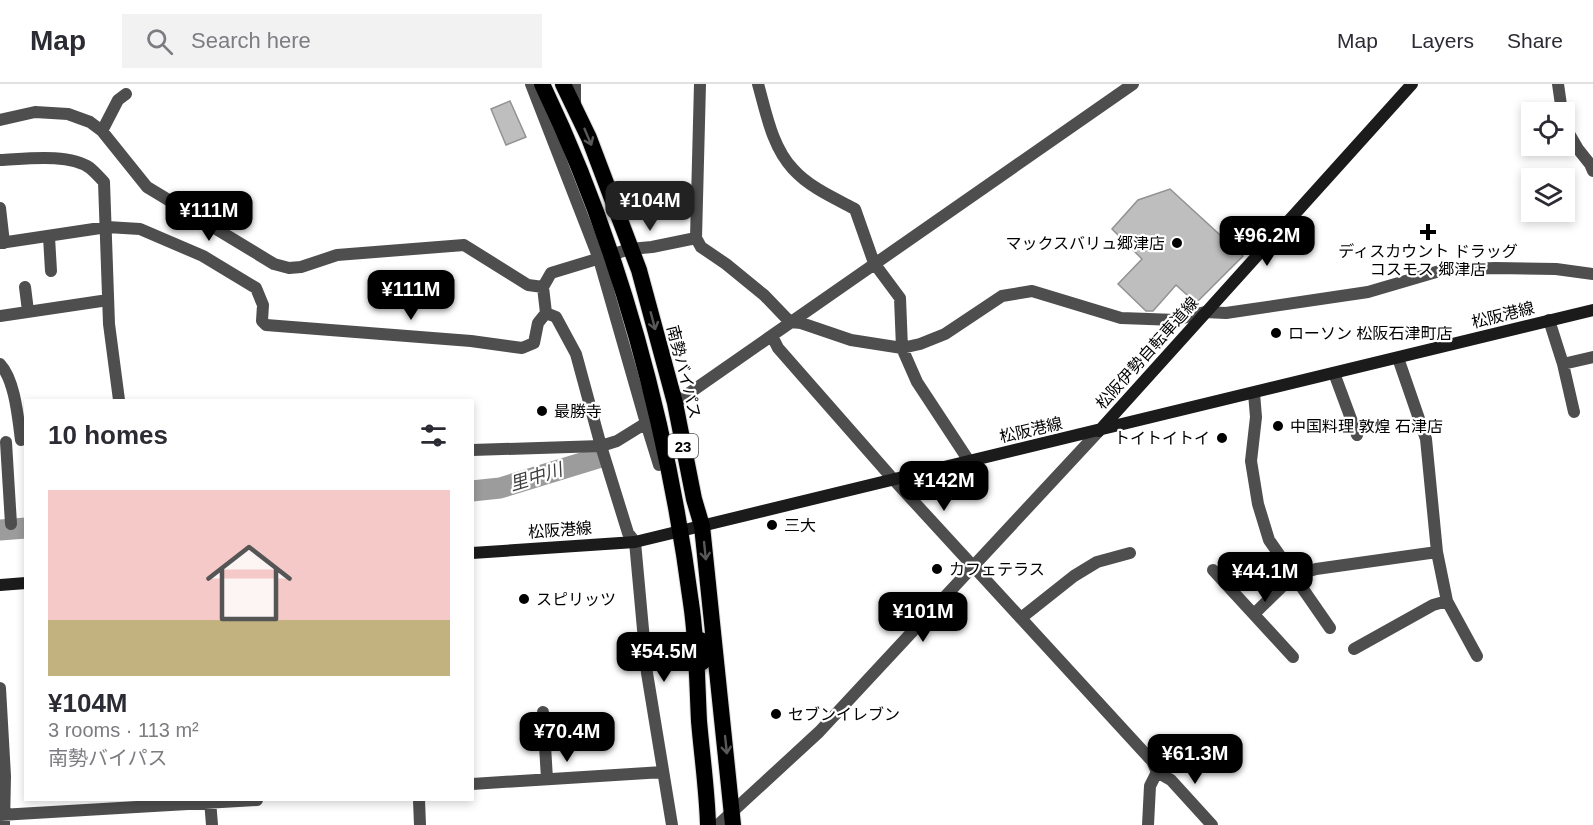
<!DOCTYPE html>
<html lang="en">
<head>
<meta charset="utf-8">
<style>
  body { margin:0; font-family:Arial,"Noto Sans JP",sans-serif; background:#f2f2f3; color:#2b2b33; height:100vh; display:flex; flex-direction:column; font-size:22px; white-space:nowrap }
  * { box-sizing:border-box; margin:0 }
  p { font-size:20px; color:#7c7c81 }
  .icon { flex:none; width:33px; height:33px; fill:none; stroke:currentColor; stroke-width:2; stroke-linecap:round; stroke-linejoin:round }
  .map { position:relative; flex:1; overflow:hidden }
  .details { position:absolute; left:24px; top:315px; width:450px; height:402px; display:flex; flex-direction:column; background:#fff; border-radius:0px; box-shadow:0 3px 9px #0003 }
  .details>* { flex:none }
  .tools { position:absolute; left:1521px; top:18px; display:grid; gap:12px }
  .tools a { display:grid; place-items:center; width:54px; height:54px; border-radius:0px; background:#fff; box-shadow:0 3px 9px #0003; font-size:30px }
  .price { position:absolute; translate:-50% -51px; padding:0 14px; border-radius:12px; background:#000; color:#fff; font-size:20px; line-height:39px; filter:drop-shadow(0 2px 3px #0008) }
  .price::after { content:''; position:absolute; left:50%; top:36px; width:18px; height:14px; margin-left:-9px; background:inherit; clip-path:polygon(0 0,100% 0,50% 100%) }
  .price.on { background:#222; color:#fff }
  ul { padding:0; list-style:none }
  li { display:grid; align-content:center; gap:12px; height:318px; padding:0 24px }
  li+li { border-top:2px solid #e1e1e2 }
  li span { display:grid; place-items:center; height:186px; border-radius:0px; color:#555 }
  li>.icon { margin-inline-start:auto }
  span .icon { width:108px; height:108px; fill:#fffc; stroke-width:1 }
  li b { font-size:26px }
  h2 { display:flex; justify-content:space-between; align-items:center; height:72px; padding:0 24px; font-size:26px }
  header { display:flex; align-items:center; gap:36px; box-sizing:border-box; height:84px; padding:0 30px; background:#fff; border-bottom:2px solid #e1e1e2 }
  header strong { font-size:28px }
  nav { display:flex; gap:33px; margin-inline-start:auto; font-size:21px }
  .search { width:420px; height:54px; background:#f2f2f3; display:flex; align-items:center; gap:15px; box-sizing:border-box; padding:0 21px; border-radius:0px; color:#7c7c81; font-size:22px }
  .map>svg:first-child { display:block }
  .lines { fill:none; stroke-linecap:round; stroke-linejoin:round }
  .river { stroke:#9c9c9c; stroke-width:21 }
  .building { fill:#bebebe; stroke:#929292; stroke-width:1.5 }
  .trunk-casing { stroke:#dbdbdb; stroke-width:18 }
  .minor { stroke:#4e4e4e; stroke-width:12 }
  .tertiary { stroke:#4e4e4e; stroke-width:12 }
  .secondary { stroke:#1b1b1b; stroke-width:12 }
  .trunk { stroke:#000; stroke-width:16 }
  .oneway { stroke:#595959 }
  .poi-dot { fill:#000; stroke:#fff; stroke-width:2 }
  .labels { text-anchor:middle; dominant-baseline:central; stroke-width:4.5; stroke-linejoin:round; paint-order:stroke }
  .shield { fill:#fff; stroke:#4c4c4c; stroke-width:1.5 }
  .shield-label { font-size:15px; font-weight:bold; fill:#000 }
  .poi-label { font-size:16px; fill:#000; stroke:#fff; text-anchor:start }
  .street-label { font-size:16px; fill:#000; stroke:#fff }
  .water-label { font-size:18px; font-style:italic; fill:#3d3d3d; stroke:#fff }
</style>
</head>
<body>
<header>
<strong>Map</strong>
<div class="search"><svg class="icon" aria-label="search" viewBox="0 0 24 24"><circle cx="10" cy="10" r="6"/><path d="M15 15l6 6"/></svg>Search here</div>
<nav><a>Map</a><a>Layers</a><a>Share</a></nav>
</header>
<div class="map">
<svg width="1593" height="741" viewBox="0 0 1593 741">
  <rect width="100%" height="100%" fill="#fff"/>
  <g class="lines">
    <path class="river" d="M472,407L500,404L598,374
      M0,446L26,444"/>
  </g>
  <path class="building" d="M510,17L526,53L506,61L491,25Z
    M1170,105L1243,172L1196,219L1176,201L1153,227H1146L1118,200L1142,175L1112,145L1138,116Z"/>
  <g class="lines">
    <g class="trunk-casing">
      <path id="trunk" d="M542,0C619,160 668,343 691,519C697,558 697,598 699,637C702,672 707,706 708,741
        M563,0L589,54L639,186L675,319L694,415L702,442L733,741"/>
    </g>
    <path class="minor" d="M531,0L599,175L646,339
      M700,0L696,154L701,163L726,180L764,211L790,238L801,239L851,256L902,264L920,260L945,250L1002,212L1032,207L1121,234L1176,236L1205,228L1226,229L1368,208L1443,186L1495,184L1556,185L1593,190
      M758,0C766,28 772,63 793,85C809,103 834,114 855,125L874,179L900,214L902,264L917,298L969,377
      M1558,0L1562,28
      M575,23V0
      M0,36L35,28L68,30L90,38L102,47L147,103L274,180L289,184L301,183L337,171L464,161L528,201L543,203
      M1564,41L1578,65L1590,80L1593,87
      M102,47L118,16L126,10
      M0,76C25,75 69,69 90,84C95,88 99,93 104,98L109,240L119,316
      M0,124L4,159
      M49,153L51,187
      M0,159L107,143L140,145L203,172L256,204L263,221L262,237L266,241L471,257L522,264L534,259L538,239L546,229L543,203L551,189L630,165L652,163L696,154
      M25,203L28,227
      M546,229L556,233L576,270L601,362L628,449L635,458L647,589L672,741
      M0,232L108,216
      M1549,236L1563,280L1593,273
      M772,252L778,264L893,395L1152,677L1157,688L1171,696L1212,741
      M1398,274L1426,355L1437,468L1447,517L1477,572
      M0,280C15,296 18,334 21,356
      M1563,280L1574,328
      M1334,289L1357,351
      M1254,309L1256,333L1251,377L1258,420L1269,456L1330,544
      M675,319L1133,0
      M6,358L11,440
      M472,366L601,362L617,357L646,339L659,381L668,379
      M1213,486L1293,573
      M1254,530L1293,492L1316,485L1437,468
      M1021,534L1074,492L1097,478L1130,469
      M1354,565L1433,521L1447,517
      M0,604L5,692L4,741
      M543,628L547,695
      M472,700L663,688
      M210,716L212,741
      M419,716L420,741
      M0,731L257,716
      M1148,741L1150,702L1157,688"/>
    <path class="tertiary" d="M718,741L819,648L1099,347"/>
    <path class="secondary" d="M1099,347L1412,0
      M472,469L635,458L1593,226
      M0,501L26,499"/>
    <use href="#trunk" class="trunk"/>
  </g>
  <defs><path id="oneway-shaft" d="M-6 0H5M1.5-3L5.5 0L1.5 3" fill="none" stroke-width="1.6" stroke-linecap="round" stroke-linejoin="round" transform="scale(1.5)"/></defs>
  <g class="oneway">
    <use href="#oneway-shaft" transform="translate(588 53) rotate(67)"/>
    <use href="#oneway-shaft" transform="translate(653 237) rotate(75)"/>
    <use href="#oneway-shaft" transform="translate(705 467) rotate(84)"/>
    <use href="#oneway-shaft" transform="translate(726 661) rotate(84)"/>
  </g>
  <g class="poi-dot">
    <path d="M1425 139h6v6h6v6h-6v6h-6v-6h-6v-6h6z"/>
    <circle cx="1177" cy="159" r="6"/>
    <circle cx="1276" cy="249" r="6"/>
    <circle cx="542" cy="327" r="6"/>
    <circle cx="1278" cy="342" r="6"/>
    <circle cx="1222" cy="354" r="6"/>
    <circle cx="772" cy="441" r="6"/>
    <circle cx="937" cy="485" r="6"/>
    <circle cx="524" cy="515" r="6"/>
    <circle cx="776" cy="630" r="6"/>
  </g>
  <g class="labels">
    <rect class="shield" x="668" y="350" width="30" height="24" rx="4.5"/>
    <g class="shield-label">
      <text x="683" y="362">23</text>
    </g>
    <g class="poi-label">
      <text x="1165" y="159" text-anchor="end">マックスバリュ郷津店</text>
      <text x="1428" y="167" text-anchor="middle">ディスカウント ドラッグ<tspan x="1428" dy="18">コスモス 郷津店</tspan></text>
      <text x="1288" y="249">ローソン 松阪石津町店</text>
      <text x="554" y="327">最勝寺</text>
      <text x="1290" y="342">中国料理 敦煌 石津店</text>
      <text x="1210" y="354" text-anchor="end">トイトイトイ</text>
      <text x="784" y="441">三大</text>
      <text x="949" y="485">カフェテラス</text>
      <text x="536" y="515">スピリッツ</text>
      <text x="788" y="630">セブンイレブン</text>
    </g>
    <g class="street-label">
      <text transform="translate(1503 231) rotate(-14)">松阪港線</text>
      <text transform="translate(1147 269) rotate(-48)">松阪伊勢自転車道線</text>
      <text transform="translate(684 288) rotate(76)">南勢バイパス</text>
      <text transform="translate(1031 346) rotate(-13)">松阪港線</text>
      <text transform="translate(560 446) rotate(-4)">松阪港線</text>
    </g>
    <g class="water-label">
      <text transform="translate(536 393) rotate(-17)">里中川</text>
    </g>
  </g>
</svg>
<div class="tools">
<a><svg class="icon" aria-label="locate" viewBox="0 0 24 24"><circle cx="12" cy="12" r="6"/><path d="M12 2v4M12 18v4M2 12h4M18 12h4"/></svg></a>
<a><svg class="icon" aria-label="layers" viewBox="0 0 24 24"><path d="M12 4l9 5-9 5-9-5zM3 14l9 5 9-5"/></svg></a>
</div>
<b class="price on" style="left:650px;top:148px">¥104M</b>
<b class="price" style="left:209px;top:158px">¥111M</b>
<b class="price" style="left:1267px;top:183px">¥96.2M</b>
<b class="price" style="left:411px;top:237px">¥111M</b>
<b class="price" style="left:944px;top:428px">¥142M</b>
<b class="price" style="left:1265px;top:519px">¥44.1M</b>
<b class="price" style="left:923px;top:559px">¥101M</b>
<b class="price" style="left:664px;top:599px">¥54.5M</b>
<b class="price" style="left:567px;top:679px">¥70.4M</b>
<b class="price" style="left:1195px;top:701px">¥61.3M</b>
<section class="details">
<h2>10 homes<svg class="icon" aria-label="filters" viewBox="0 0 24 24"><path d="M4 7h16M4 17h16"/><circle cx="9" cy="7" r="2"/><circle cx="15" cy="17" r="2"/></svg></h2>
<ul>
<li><span style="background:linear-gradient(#f6c9c9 70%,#c2b280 0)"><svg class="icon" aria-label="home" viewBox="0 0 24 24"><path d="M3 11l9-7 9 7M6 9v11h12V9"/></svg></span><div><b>¥104M</b><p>3 rooms · 113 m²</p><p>南勢バイパス</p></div></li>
</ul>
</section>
</div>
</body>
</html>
